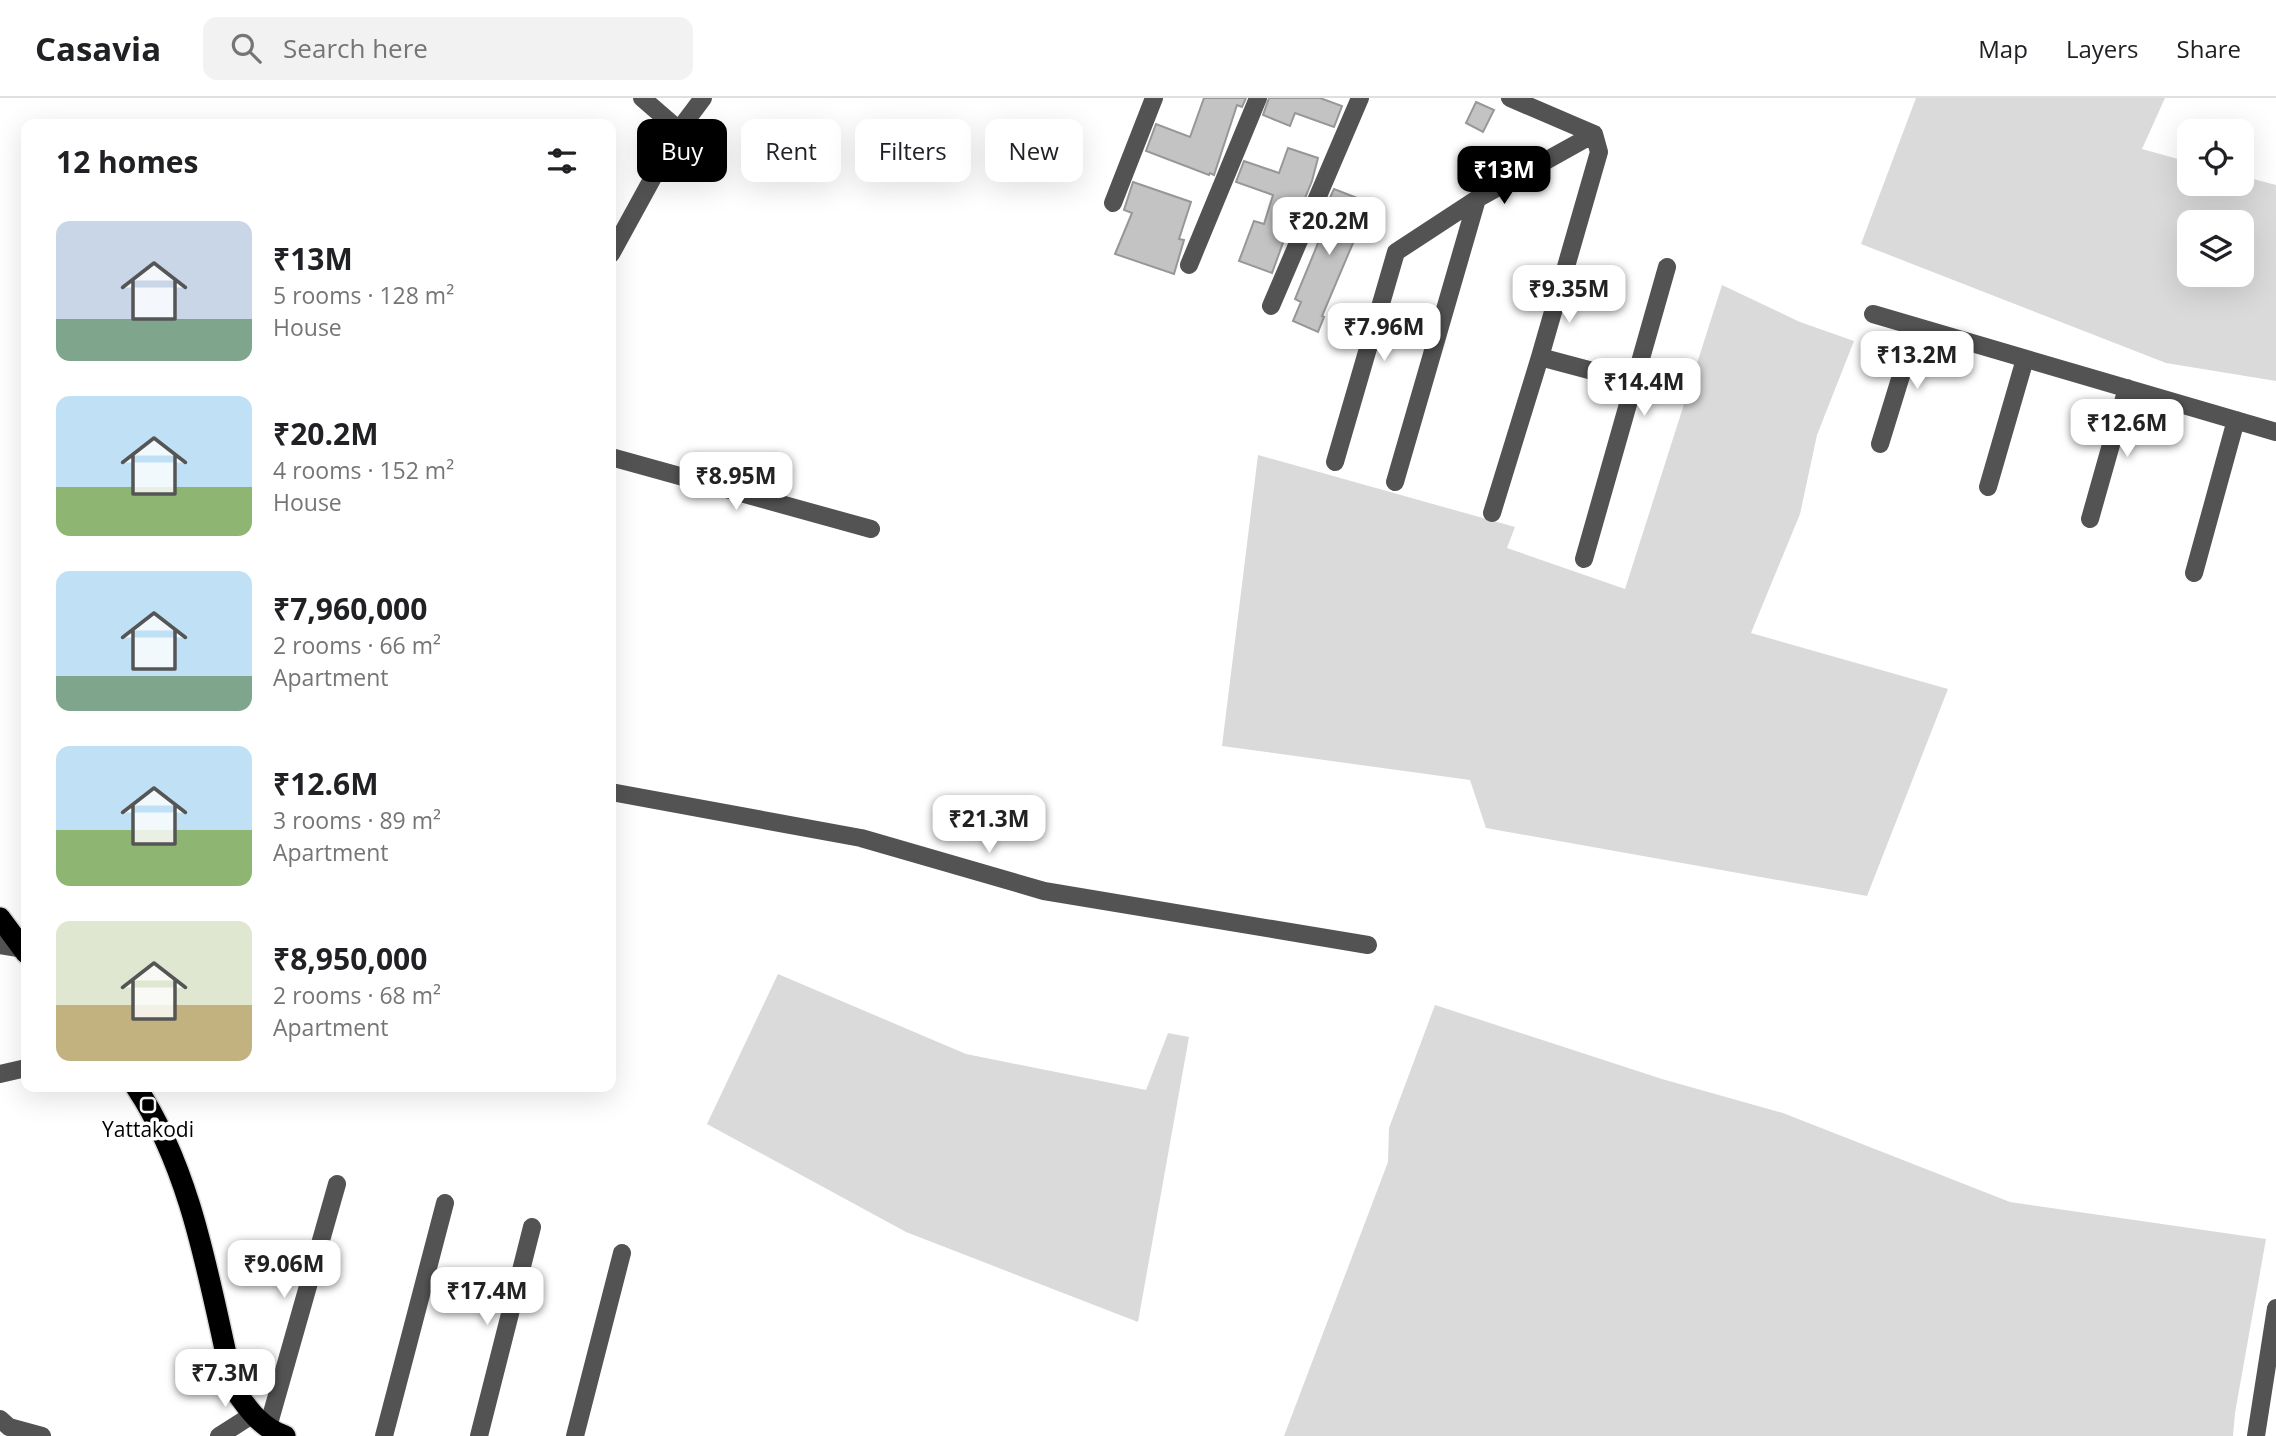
<!DOCTYPE html>
<html lang="en">
<head>
<meta charset="utf-8">
<style>
  body { margin:0; font-family:"Open Sans",sans-serif; background:#f2f2f2; color:#202124; height:100vh; display:flex; flex-direction:column; font-size:26px; white-space:nowrap }
  * { box-sizing:border-box; margin:0 }
  p { font-size:23px; color:#757577 }
  .icon { flex:none; width:38px; height:38px; fill:none; stroke:currentColor; stroke-width:2; stroke-linecap:round; stroke-linejoin:round }
  .map { position:relative; flex:1; overflow:hidden }
  .sheet { position:absolute; left:21px; top:21px; width:595px; height:973px; display:flex; flex-direction:column; background:#fff; border-radius:14px; box-shadow:0 7px 28px #0002 }
  .sheet>* { flex:none }
  .top-card { position:absolute; left:637px; top:21px; width:665px; height:63px; display:flex; gap:14px }
  .controls { position:absolute; left:2177px; top:21px; display:grid; gap:14px }
  .controls a { display:grid; place-items:center; width:77px; height:77px; border-radius:14px; background:#fff; box-shadow:0 7px 28px #0002; font-size:35px }
  .price { position:absolute; translate:-50% -60px; padding:0 16px; border-radius:14px; background:#fff; color:#222; font-size:23px; line-height:46px; filter:drop-shadow(0 2px 4px #0008) }
  .price::after { content:''; position:absolute; left:50%; top:42px; width:21px; height:16px; margin-left:-10px; background:inherit; clip-path:polygon(0 0,100% 0,50% 100%) }
  .price.active { background:#000; color:#fff }
  ul { padding:0; list-style:none }
  li { display:flex; align-items:center; gap:21px; height:175px; padding:0 35px }
  li span { display:grid; place-items:center; flex:none; width:196px; height:140px; border-radius:14px; color:#555 }
  li>.icon { margin-inline-start:auto }
  span .icon { width:84px; height:84px; fill:#fffc; stroke-width:1 }
  li b { font-size:30px }
  h2 { display:flex; justify-content:space-between; align-items:center; height:84px; padding:0 35px; font-size:30px }
  .tag { padding:0 24px; border-radius:14px; background:#fff; box-shadow:0 7px 28px #0002; font-size:24px; line-height:63px }
  .tag.active { background:#000; color:#fff }
  header { display:flex; align-items:center; gap:42px; box-sizing:border-box; height:98px; padding:0 35px; background:#fff; border-bottom:2px solid #e0e0e0 }
  header strong { font-size:33px }
  nav { display:flex; gap:38px; margin-inline-start:auto; font-size:24px }
  .search { width:490px; height:63px; background:#f2f2f2; display:flex; align-items:center; gap:18px; box-sizing:border-box; padding:0 24px; border-radius:14px; color:#757577; font-size:26px }
  .map>svg:first-child { display:block }
  .green { fill:#dadada; fill-rule:evenodd }
  .building { fill:#c3c3c3; stroke:#979797; stroke-width:2 }
  .lines { fill:none; stroke-linecap:round; stroke-linejoin:round }
  .highway-casing { stroke:#dbdbdb; stroke-width:24 }
  .minor { stroke:#535353; stroke-width:18 }
  .highway { stroke:#000; stroke-width:21 }
  .poi-dot { fill:#000; stroke:#fff; stroke-width:2.5 }
  .labels { text-anchor:middle; dominant-baseline:central; stroke-width:7; stroke-linejoin:round; paint-order:stroke }
  .poi-label { font-size:21px; fill:#000; stroke:#fff }
</style>
</head>
<body>
<header>
<strong>Casavia</strong>
<div class="search"><svg class="icon" aria-label="search" viewBox="0 0 24 24"><circle cx="10" cy="10" r="6"/><path d="M15 15l6 6"/></svg>Search here</div>
<nav><a>Map</a><a>Layers</a><a>Share</a></nav>
</header>
<div class="map">
<svg width="2276" height="1338" viewBox="0 0 2276 1338">
  <rect width="100%" height="100%" fill="#fff"/>
  <path class="green" d="M1916,0H2165L2142,51L2189,64V86H2242V78L2276,87V283L2166,265L1861,146ZM2189,124H2242V177H2189Z
    M1722,187L1800,224L1854,243L1817,337L1800,416L1751,535L1948,591L1867,798L1486,730L1470,682L1222,648L1258,357L1515,429L1507,450L1625,491Z
    M778,876L966,956L1146,992L1168,935L1189,939L1138,1224L906,1134L707,1026Z
    M1435,907L1662,981L1783,1015L2010,1104L2266,1141L2235,1315L2233,1338H1284L1388,1064L1389,1030Z"/>
  <path class="building" d="M1204,0H1246L1242,9L1237,7L1214,77L1210,75L1209,77L1146,53L1156,26L1190,39Z
    M1269,0H1320L1342,8L1334,29L1295,15L1290,28L1263,17Z
    M1476,4L1494,12L1483,34L1466,25Z
    M1288,50L1318,60L1312,83L1301,110L1296,109L1272,175L1239,163L1254,123L1264,126L1273,97L1236,84L1244,63L1279,75Z
    M1133,84L1191,104L1179,141L1184,142L1174,176L1115,156L1132,115L1124,112Z
    M1334,91L1370,105L1322,218L1324,219L1318,234L1293,223L1301,204L1295,201L1328,121L1322,117Z"/>
  <g class="lines">
    <g class="highway-casing">
      <path id="highway" d="M0,820L26,855
        M136,989C194,1076 210,1190 234,1291C248,1311 261,1330 285,1338"/>
    </g>
    <path class="minor" d="M642,0L679,32
      M1510,0L1594,36
      M1113,105L1154,0
      M611,156L679,32L703,0
      M1189,167L1258,0
      M1271,208L1360,0
      M1873,216L2276,334
      M1540,259L1634,284
      M1880,346L1916,229
      M611,359L871,431
      M1335,364L1396,154L1477,101L1594,36
      M1395,384L1477,101
      M1988,389L2025,261
      M1492,415L1540,259L1599,54L1594,36
      M2090,421L2127,290
      M1584,461L1667,169
      M2194,475L2236,322
      M611,694L861,740L1044,793L1368,847
      M0,847L23,851
      M0,976L26,970
      M0,1321L9,1329L42,1338
      M268,1329L337,1086
      M219,1338L252,1317
      M384,1338L445,1105
      M479,1338L532,1129
      M575,1338L622,1155
      M2256,1338L2276,1210"/>
    <use href="#highway" class="highway"/>
  </g>
  <rect class="poi-dot" x="141" y="1000" width="14" height="14" rx="3.5"/>
  <g class="labels">
    <g class="poi-label">
      <text x="148" y="1031">Yattakodi</text>
    </g>
  </g>
</svg>
<div class="controls">
<a><svg class="icon" aria-label="locate" viewBox="0 0 24 24"><circle cx="12" cy="12" r="6"/><path d="M12 2v4M12 18v4M2 12h4M18 12h4"/></svg></a>
<a><svg class="icon" aria-label="layers" viewBox="0 0 24 24"><path d="M12 4l9 5-9 5-9-5zM3 14l9 5 9-5"/></svg></a>
</div>
<b class="price active" style="left:1504px;top:108px">₹13M</b>
<b class="price" style="left:1329px;top:159px">₹20.2M</b>
<b class="price" style="left:1569px;top:227px">₹9.35M</b>
<b class="price" style="left:1384px;top:265px">₹7.96M</b>
<b class="price" style="left:1917px;top:293px">₹13.2M</b>
<b class="price" style="left:1644px;top:320px">₹14.4M</b>
<b class="price" style="left:2127px;top:361px">₹12.6M</b>
<b class="price" style="left:736px;top:414px">₹8.95M</b>
<b class="price" style="left:989px;top:757px">₹21.3M</b>
<b class="price" style="left:284px;top:1202px">₹9.06M</b>
<b class="price" style="left:487px;top:1229px">₹17.4M</b>
<b class="price" style="left:225px;top:1311px">₹7.3M</b>
<div class="top-card">
<a class="tag active">Buy</a>
<a class="tag">Rent</a>
<a class="tag">Filters</a>
<a class="tag">New</a>
</div>
<section class="sheet">
<h2>12 homes<svg class="icon" aria-label="filters" viewBox="0 0 24 24"><path d="M4 7h16M4 17h16"/><circle cx="9" cy="7" r="2"/><circle cx="15" cy="17" r="2"/></svg></h2>
<ul>
<li><span style="background:linear-gradient(#c9d6e8 70%,#7fa58c 0)"><svg class="icon" aria-label="home" viewBox="0 0 24 24"><path d="M3 11l9-7 9 7M6 9v11h12V9"/></svg></span><div><b>₹13M</b><p>5 rooms · 128 m²</p><p>House</p></div></li>
<li><span style="background:linear-gradient(#bfe0f5 65%,#8fb573 0)"><svg class="icon" aria-label="home" viewBox="0 0 24 24"><path d="M3 11l9-7 9 7M6 9v11h12V9"/></svg></span><div><b>₹20.2M</b><p>4 rooms · 152 m²</p><p>House</p></div></li>
<li><span style="background:linear-gradient(#bfe0f5 75%,#7fa58c 0)"><svg class="icon" aria-label="home" viewBox="0 0 24 24"><path d="M3 11l9-7 9 7M6 9v11h12V9"/></svg></span><div><b>₹7,960,000</b><p>2 rooms · 66 m²</p><p>Apartment</p></div></li>
<li><span style="background:linear-gradient(#bfe0f5 60%,#8fb573 0)"><svg class="icon" aria-label="home" viewBox="0 0 24 24"><path d="M3 11l9-7 9 7M6 9v11h12V9"/></svg></span><div><b>₹12.6M</b><p>3 rooms · 89 m²</p><p>Apartment</p></div></li>
<li><span style="background:linear-gradient(#dfe7d0 60%,#c2b280 0)"><svg class="icon" aria-label="home" viewBox="0 0 24 24"><path d="M3 11l9-7 9 7M6 9v11h12V9"/></svg></span><div><b>₹8,950,000</b><p>2 rooms · 68 m²</p><p>Apartment</p></div></li>
</ul>
</section>
</div>
</body>
</html>
